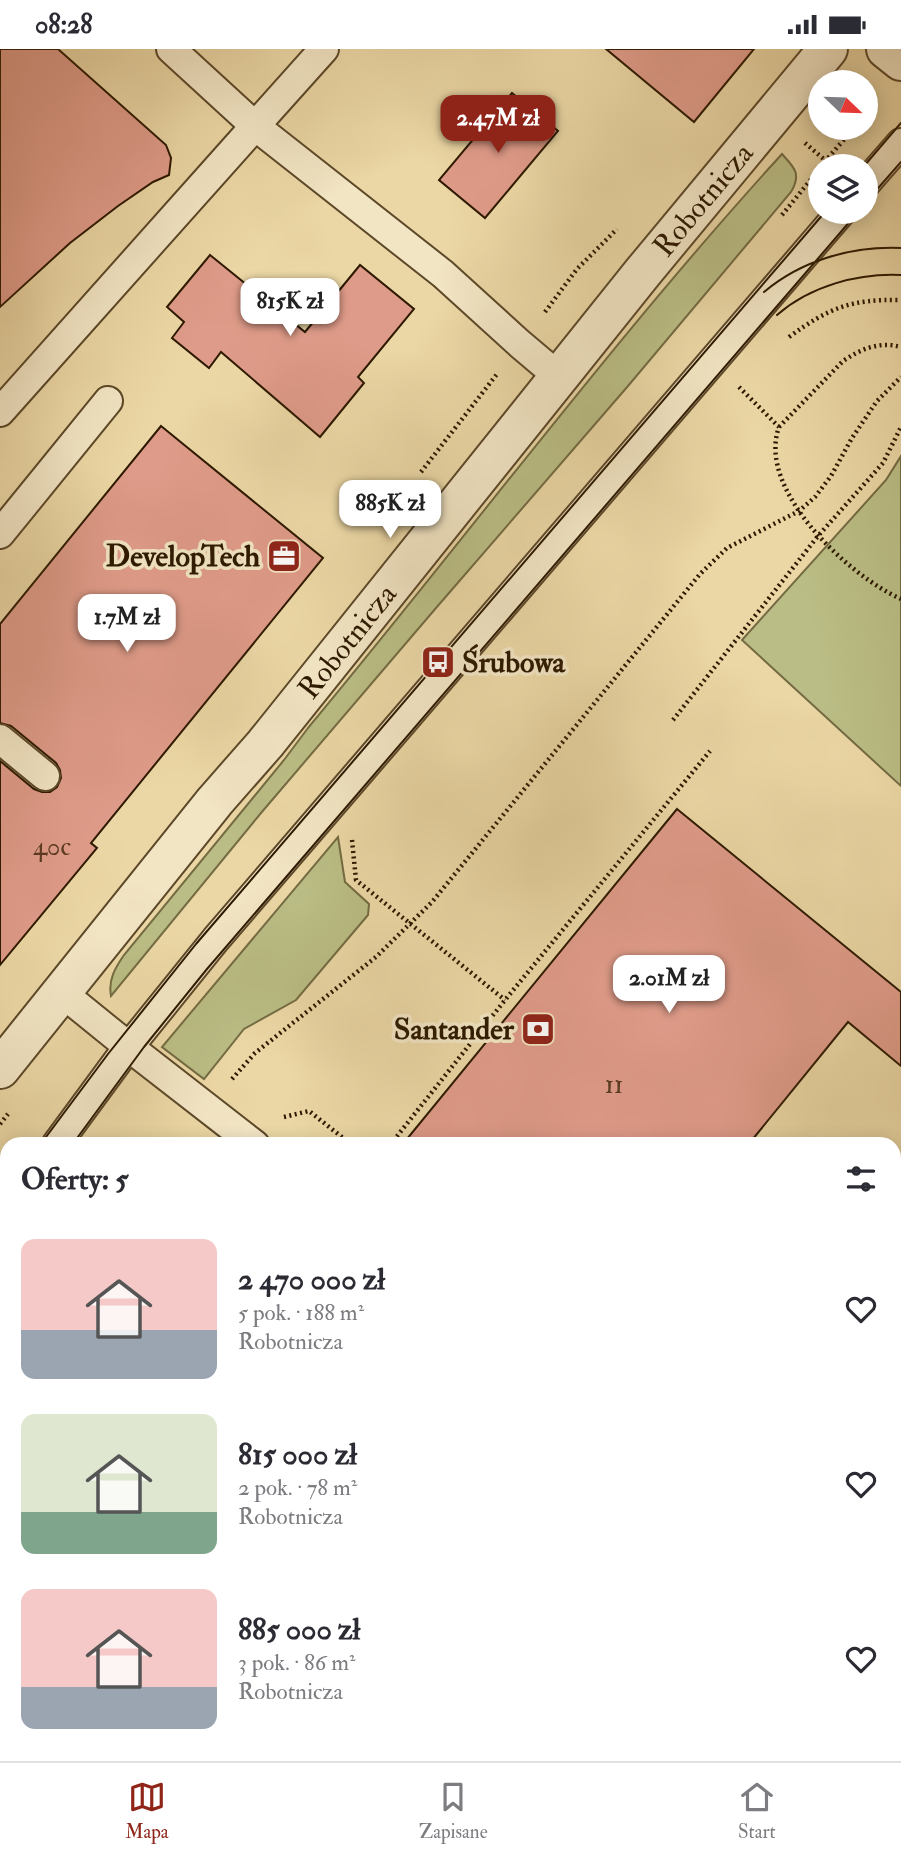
<!DOCTYPE html>
<html lang="pl">
<head>
<meta charset="utf-8">
<style>
  body { margin:0; font-family:"IM FELL Double Pica",serif; background:#f2f2f3; color:#2b2b33; height:100vh; display:flex; flex-direction:column; font-size:26px; white-space:nowrap }
  * { box-sizing:border-box; margin:0 }
  p { font-size:23px; color:#7c7c81 }
  .icon { flex:none; width:38px; height:38px; fill:none; stroke:currentColor; stroke-width:2; stroke-linecap:round; stroke-linejoin:round }
  .map { position:relative; flex:1; overflow:hidden }
  .side { position:absolute; left:0px; top:1088px; width:901px; height:625px; display:flex; flex-direction:column; background:#fff; border-radius:21px 21px 0 0; box-shadow:0 4px 18px #0003 }
  .side>* { flex:none }
  .needle { width:46px; rotate:113deg }
  .fabs { position:absolute; left:808px; top:21px; display:grid; gap:14px }
  .fabs a { display:grid; place-items:center; width:70px; height:70px; border-radius:50%; background:#fff; box-shadow:0 4px 18px #0003; font-size:35px }
  .price { position:absolute; translate:-50% -60px; padding:0 16px; border-radius:14px; background:#fff; color:#222; font-size:23px; line-height:46px; filter:drop-shadow(0 2px 4px #0008) }
  .price::after { content:''; position:absolute; left:50%; top:42px; width:21px; height:16px; margin-left:-10px; background:inherit; clip-path:polygon(0 0,100% 0,50% 100%) }
  .price.active { background:#8f2418; color:#fff }
  ul { padding:0; list-style:none }
  li { display:flex; align-items:center; gap:21px; height:175px; padding:0 21px }
  li span { display:grid; place-items:center; flex:none; width:196px; height:140px; border-radius:14px; color:#555 }
  li>.icon { margin-inline-start:auto }
  span .icon { width:84px; height:84px; fill:#fffc; stroke-width:1 }
  li b { font-size:30px }
  h2 { display:flex; justify-content:space-between; align-items:center; height:84px; padding:0 21px; font-size:30px }
  .status { display:flex; justify-content:space-between; align-items:center; height:49px; padding:0 35px; background:#fff; direction:ltr }
  .status svg { height:19px; fill:currentColor }
  .tabs { display:flex; justify-content:space-around; align-items:center; height:98px; border-top:2px solid #e1e1e2; background:#fff; font-size:19px; color:#7c7c81 }
  .tabs a { display:grid; justify-items:center; gap:4px }
  .tabs .active { color:#8f2418 }
  .map>svg:first-child { display:block }
  .green { fill:#babd85; stroke:#746b42; stroke-width:2 }
  .building { fill:#df9b89; stroke:#2d1900; stroke-width:2 }
  .lines { fill:none; stroke-linecap:round; stroke-linejoin:round }
  .service-casing { stroke:#5c4829; stroke-width:32 }
  .tertiary-casing { stroke:#5c4829; stroke-width:42 }
  .secondary-casing { stroke:#2d1900; stroke-width:42 }
  .path { stroke:#2d1900; stroke-width:4.5; stroke-dasharray:2 3.5; stroke-linecap:butt }
  .service { stroke:#f2e5c4; stroke-width:28 }
  .tertiary { stroke:#f2e5c4; stroke-width:38 }
  .secondary { stroke:#f2e5c4; stroke-width:38 }
  .tram { stroke:#2d1900; stroke-width:2 }
  .labels { text-anchor:middle; dominant-baseline:central; stroke-width:7; stroke-linejoin:round; paint-order:stroke }
  .number-label { font-size:26px; fill:#5a3a22 }
  .street-label { font-size:30px; fill:#2d1900; stroke:#f2e5c4 }
  .poi-label { font-size:30px; font-weight:bold; fill:#2d1900; stroke:#f2e5c4; text-anchor:end }
</style>
</head>
<body>
<div class="status"><b>08:28</b><svg viewBox="0 0 49 12"><path d="M0 12V9h3v3zM5 12V6h3v6zM10 12V3h3v9zM15 12V0h3v12zM26 1h20v11H26zM47 4h2v5h-2z"/></svg></div>
<div class="map">
<svg width="901" height="1712" viewBox="0 0 901 1712">
  <rect width="100%" height="100%" fill="#ebd7a5"/>
  <filter id="stains"><feTurbulence type="fractalNoise" baseFrequency=".00286" numOctaves="4"/><feColorMatrix values="0 0 0 0 .2 0 0 0 0 .09 0 0 0 0 .02 0 0 0 .5 -.17"/></filter>
  <radialGradient id="worn" r=".72"><stop offset=".6" stop-color="#630" stop-opacity="0"/><stop offset="1" stop-color="#630" stop-opacity=".3"/></radialGradient>
  <path class="green" d="M782,105C794,118 802,125 791,143L628,337L436,559L261,764L111,947C108,931 115,919 124,906L284,711L308,679C467,488 615,288 782,105Z
    M901,407V737L742,591L886,431Z
    M338,788L345,833L369,855L368,866L296,951L244,980L204,1030L162,998Z
    M901,1360V1493L894,1501V1369Z"/>
  <path class="building" d="M0,0H58L166,96L171,109L169,126L153,133L118,157L70,194L0,258Z
    M606,0H754L694,73Z
    M512,44L558,82L485,169L439,131Z
    M210,206L305,283L360,216L414,260L358,328L364,334L320,388L221,303L209,319L172,289L184,273L167,258Z
    M161,377L323,509L91,794L97,799L0,916V712L34,740L42,743H50L57,738L61,729L60,721L56,714L11,677L0,674V575Z
    M677,760L901,943V1017L848,973L748,1096H402Z"/>
  <g class="lines">
    <g class="service-casing">
      <path id="service" d="M171,0L255,77L324,0
        M866,134L901,94
        M0,363L255,77L443,225L520,295L559,328
        M0,485L108,352
        M0,690L45,727
        M61,943L129,998L255,1096
        M56,1096L120,1009L216,890L841,163
        M0,1176L7,1166
        M0,1500L7,1491
        M206,1706L213,1712
        M173,1712L178,1706"/>
    </g>
    <g class="tertiary-casing">
      <g id="tertiary">
        <path d="M886,0L901,12"/>
        <path id="s1" d="M0,1020L215,752L265,695L643,223L828,0"/>
      </g>
    </g>
    <g class="secondary-casing">
      <path id="secondary" d="M894,1620L901,1612
        M817,1712L822,1706"/>
    </g>
    <path class="path" d="M866,64L876,53
      M805,94L826,112
      M821,117L854,79
      M782,166L821,118
      M545,263L577,220L617,180
      M789,288C829,259 850,250 901,251
      M739,338L779,378C756,441 849,527 901,550
      M779,378L843,312C861,300 879,292 901,298
      M421,423L497,325
      M673,671L818,487L883,414L901,378
      M352,791L356,831L505,951
      M232,1030L255,1004L376,908L432,853L700,525L727,499L799,462L815,448L831,427L852,389L877,352L901,328
      M284,1068L309,1062L352,1096
      M0,1075L8,1065
      M390,1096L505,951L710,702
      M0,1111L7,1101
      M0,1316L7,1307
      M894,1520L901,1512
      M731,1706L739,1712
      M679,1712L683,1706"/>
    <use href="#service" class="service"/>
    <use href="#tertiary" class="tertiary"/>
    <use href="#secondary" class="secondary"/>
    <path class="tram" d="M864,117L901,74
      M866,153L901,113
      M764,243C802,211 852,197 901,199
      M777,266C810,237 858,224 901,226
      M40,1096L108,1005L196,895L825,163
      M72,1096L144,998L207,920L858,163
      M0,1154L7,1143
      M0,1197L7,1187"/>
  </g>
  <defs>
    <g id="office-square" transform="scale(1.75)"><rect x="-9" y="-9" width="18" height="18" rx="4" fill="#8f2418" stroke="#f2e5c4"/><path d="M-6-3h4V-5.5h4V-3h4V5H-6ZM-1-4.5V-3h2v-1.5ZM-6 0V1H6V0Z" fill="#fff"/></g>
    <g id="bus-square" transform="scale(1.75)"><rect x="-9" y="-9" width="18" height="18" rx="4" fill="#8f2418" stroke="#f2e5c4"/><path d="M-5-6H5V4H4V6H2V4H-2V6H-4V4H-5ZM-3.5-4V0h7V-4ZM-3.5 1.2v1.5H-2V1.2ZM2 1.2v1.5H3.5V1.2Z" fill="#fff"/></g>
    <g id="bank-square" transform="scale(1.75)"><rect x="-9" y="-9" width="18" height="18" rx="4" fill="#8f2418" stroke="#f2e5c4"/><path d="M-6-4H6V4H-6ZM0-2.3a2.3 2.3 0 1 0 0 4.6a2.3 2.3 0 1 0 0-4.6Z" fill="#fff"/></g>
  </defs>
  <g fill-rule="evenodd">
    <use href="#office-square" x="284" y="507"/>
    <use href="#bus-square" x="438" y="613"/>
    <use href="#bank-square" x="538" y="980"/>
  </g>
  <g class="labels">
    <g class="number-label">
      <text x="52" y="798">40c</text>
      <text x="614" y="1036">11</text>
    </g>
    <g class="street-label">
      <text stroke="none"><textPath href="#s1" startOffset="1118">Robotnicza</textPath></text>
      <text stroke="none"><textPath href="#s1" startOffset="551">Robotnicza</textPath></text>
    </g>
    <g class="poi-label">
      <text x="260" y="507">DevelopTech</text>
      <text x="462" y="613" text-anchor="start">Śrubowa</text>
      <text x="514" y="980">Santander</text>
    </g>
  </g>
  <rect width="100%" height="100%" filter="url(#stains)"/>
  <rect width="100%" height="100%" fill="url(#worn)"/>
</svg>
<div class="fabs">
<a><svg class="needle" viewBox="-14 -14 28 28"><path d="M0-13l5 13h-10z" fill="#e53935"/><path d="M0 13l5-13h-10z" fill="#7c7c81"/></svg></a>
<a><svg class="icon" aria-label="layers" viewBox="0 0 24 24"><path d="M12 4l9 5-9 5-9-5zM3 14l9 5 9-5"/></svg></a>
</div>
<b class="price active" style="left:498px;top:106px">2.47M zł</b>
<b class="price" style="left:290px;top:289px">815K zł</b>
<b class="price" style="left:390px;top:491px">885K zł</b>
<b class="price" style="left:127px;top:605px">1.7M zł</b>
<b class="price" style="left:669px;top:966px">2.01M zł</b>
<section class="side">
<h2>Oferty: 5<svg class="icon" aria-label="filters" viewBox="0 0 24 24"><path d="M4 7h16M4 17h16"/><circle cx="9" cy="7" r="2"/><circle cx="15" cy="17" r="2"/></svg></h2>
<ul>
<li><span style="background:linear-gradient(#f6c9c9 65%,#9aa5b1 0)"><svg class="icon" aria-label="home" viewBox="0 0 24 24"><path d="M3 11l9-7 9 7M6 9v11h12V9"/></svg></span><div><b>2 470 000 zł</b><p>5 pok. · 188 m²</p><p>Robotnicza</p></div><svg class="icon" aria-label="heart" viewBox="0 0 24 24"><path d="M12 20l-8-8c-3-5 5-10 8-4 3-6 11-1 8 4z"/></svg></li>
<li><span style="background:linear-gradient(#dfe7d0 70%,#7fa58c 0)"><svg class="icon" aria-label="home" viewBox="0 0 24 24"><path d="M3 11l9-7 9 7M6 9v11h12V9"/></svg></span><div><b>815 000 zł</b><p>2 pok. · 78 m²</p><p>Robotnicza</p></div><svg class="icon" aria-label="heart" viewBox="0 0 24 24"><path d="M12 20l-8-8c-3-5 5-10 8-4 3-6 11-1 8 4z"/></svg></li>
<li><span style="background:linear-gradient(#f6c9c9 70%,#9aa5b1 0)"><svg class="icon" aria-label="home" viewBox="0 0 24 24"><path d="M3 11l9-7 9 7M6 9v11h12V9"/></svg></span><div><b>885 000 zł</b><p>3 pok. · 86 m²</p><p>Robotnicza</p></div><svg class="icon" aria-label="heart" viewBox="0 0 24 24"><path d="M12 20l-8-8c-3-5 5-10 8-4 3-6 11-1 8 4z"/></svg></li>
</ul>
</section>
</div>
<nav class="tabs">
<a class="active"><svg class="icon" aria-label="map" viewBox="0 0 24 24"><path d="M3 6l6-2 6 2 6-2v14l-6 2-6-2-6 2zM9 4v14M15 6v14"/></svg>Mapa</a>
<a><svg class="icon" aria-label="saved" viewBox="0 0 24 24"><path d="M7 4h10v16l-5-4-5 4z"/></svg>Zapisane</a>
<a><svg class="icon" aria-label="home" viewBox="0 0 24 24"><path d="M3 11l9-7 9 7M6 9v11h12V9"/></svg>Start</a>
</nav>
</body>
</html>
